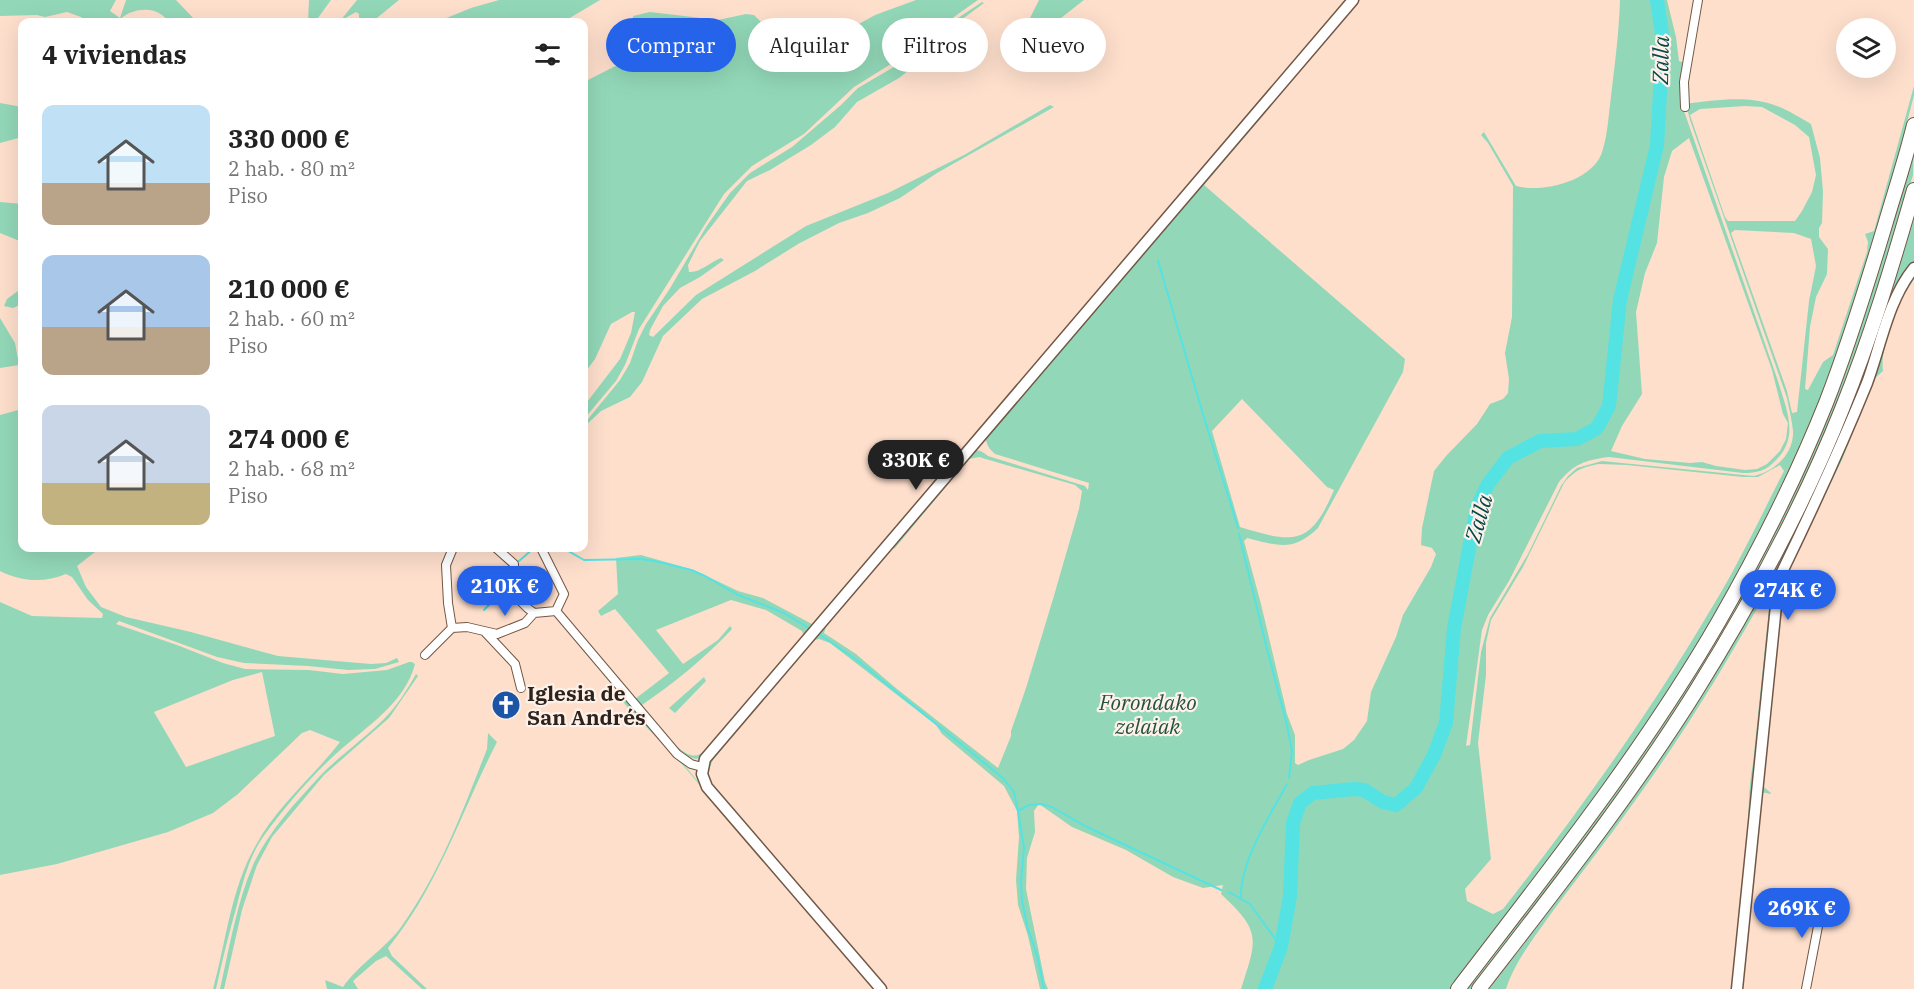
<!DOCTYPE html>
<html lang="es">
<head>
<meta charset="utf-8">
<style>
  body { margin:0; font-family:"IBM Plex Serif",serif; background:#f6f6f6; color:#222; height:100vh; display:flex; flex-direction:column; font-size:22px; white-space:nowrap }
  * { box-sizing:border-box; margin:0 }
  p { font-size:20px; color:#767676 }
  .icon { flex:none; width:33px; height:33px; fill:none; stroke:currentColor; stroke-width:2; stroke-linecap:round; stroke-linejoin:round }
  .map { position:relative; flex:1; overflow:hidden }
  .sheet { position:absolute; left:18px; top:18px; width:570px; height:534px; display:flex; flex-direction:column; background:#fff; border-radius:12px; box-shadow:0 6px 24px #0002 }
  .sheet>* { flex:none }
  .banner { position:absolute; left:606px; top:18px; width:570px; height:54px; display:flex; gap:12px }
  .tools { position:absolute; left:1836px; top:18px; display:grid; gap:12px }
  .tools a { display:grid; place-items:center; width:60px; height:60px; border-radius:50%; background:#fff; box-shadow:0 6px 24px #0002; font-size:30px }
  .price { position:absolute; translate:-50% -51px; padding:0 14px; border-radius:21px; background:#2563eb; color:#fff; font-size:20px; line-height:39px; filter:drop-shadow(0 2px 3px #0008) }
  .price::after { content:''; position:absolute; left:50%; top:36px; width:18px; height:14px; margin-left:-9px; background:inherit; clip-path:polygon(0 0,100% 0,50% 100%) }
  .price.selected { background:#222; color:#fff }
  ul { padding:0; list-style:none }
  li { display:flex; align-items:center; gap:18px; height:150px; padding:0 24px }
  li span { display:grid; place-items:center; flex:none; width:168px; height:120px; border-radius:12px; color:#555 }
  li>.icon { margin-inline-start:auto }
  span .icon { width:72px; height:72px; fill:#fffc; stroke-width:1 }
  li b { font-size:26px }
  h2 { display:flex; justify-content:space-between; align-items:center; height:72px; padding:0 24px; font-size:26px }
  .pill { padding:0 21px; border-radius:27px; background:#fff; box-shadow:0 6px 24px #0002; font-size:21px; line-height:54px }
  .pill.selected { background:#2563eb; color:#fff }
  .map>svg:first-child { display:block }
  .green { fill:#92d8b8; fill-rule:evenodd }
  .lines { fill:none; stroke-linecap:round; stroke-linejoin:round }
  .stream { stroke:#55e2e3; stroke-width:2 }
  .river { stroke:#55e2e3; stroke-width:14 }
  .minor-casing { stroke:#715746; stroke-width:10 }
  .tertiary-casing { stroke:#715746; stroke-width:13 }
  .trunk-casing { stroke:#715746; stroke-width:16 }
  .minor { stroke:#fff; stroke-width:8 }
  .tertiary { stroke:#fff; stroke-width:10 }
  .trunk { stroke:#fff; stroke-width:14 }
  .labels { text-anchor:middle; dominant-baseline:central; stroke-width:4.5; stroke-linejoin:round; paint-order:stroke }
  .poi-label { font-size:21px; font-weight:bold; fill:#2e231c; stroke:#fdf1e9; text-anchor:start }
  .park-label { font-size:21px; font-style:italic; fill:#24513e; stroke:#fdf1e9 }
  .water-label { font-size:22px; font-style:italic; fill:#054848; stroke:#fdf1e9 }
</style>
</head>
<body>
<div class="map">
<svg width="1914" height="989" viewBox="0 0 1914 989">
  <rect width="100%" height="100%" fill="#fedfcc"/>
  <path class="green" d="M0,0H116L110,11L120,18L126,0H176L197,22H169C167,20 165,17 162,15C150,5 126,10 118,22H85L81,17L67,12L45,17L37,15L0,16Z
    M309,0H331L315,22H308Z
    M357,0H399L372,22H354L359,19V14L356,12L340,21Z
    M499,0H600L563,22H445L444,19L471,8Z
    M916,0H978L958,14L907,54L854,87L804,134L752,166L724,194L639,329L625,365L616,381L584,419V406L620,359L631,333L635,312H632L611,324L595,359L584,374V82L643,52L634,27L633,16L650,12L718,20L746,14L754,15L767,28L774,41L810,56L841,34L875,15Z
    M1039,0H1084L1020,50L1025,28Z
    M1345,0H1349L702,757L696,759L682,755L635,699L669,673L615,609L601,616L598,611L618,594L616,558L641,555L694,570L738,591L763,598L812,624L1172,204ZM731,600L766,610L802,631L804,636L708,748C702,753 698,757 691,755C677,752 656,723 646,712L642,705C674,683 705,658 732,629L730,626L718,640L683,664L656,630Z
    M1357,0H1360L1204,185L1405,359L1403,372L1318,528C1293,552 1279,546 1247,538L1244,541L1261,604L1287,714L1295,735V763L1298,765L1309,760L1343,749L1354,740L1367,721L1371,692L1396,637L1403,615L1431,567L1436,554L1432,548L1421,545L1422,528L1434,471L1446,456L1477,424L1490,404L1503,399L1508,393L1509,379L1505,353L1512,317L1513,186L1488,143L1481,135L1484,132L1516,186C1542,193 1589,182 1601,155C1607,139 1608,121 1610,105C1614,70 1619,35 1620,0H1667L1676,37L1679,61L1685,63L1681,90L1684,111L1778,381C1786,409 1800,436 1776,460C1766,471 1757,473 1743,473L1609,457C1585,460 1574,464 1559,482L1509,581L1488,615L1482,630L1466,746L1470,745L1481,652L1490,618L1528,554L1561,486L1568,476L1577,468L1602,461L1753,476C1774,472 1794,454 1793,431C1792,420 1789,409 1787,398L1690,120L1686,104C1715,100 1749,95 1777,106C1788,110 1800,118 1811,124L1820,158L1823,191L1822,223L1819,228V237L1828,249L1827,274L1816,297L1810,327L1805,389L1808,390L1823,362L1833,355L1867,252L1868,242L1865,234L1874,231L1914,86V95C1883,220 1845,346 1793,464C1754,550 1704,640 1651,718C1587,811 1518,900 1450,989H1241C1257,939 1262,932 1221,894L1223,885L1203,888L1173,877L1126,850L1072,827L1039,804L1034,811L1035,832L1027,858L1026,889L1045,982L1048,989H1040L1028,936L1018,905L1016,880L1019,837L1017,811L1004,786L942,734L936,725L830,643L819,639L811,641L713,760C707,772 708,778 714,790L888,989H884L710,787C705,776 706,768 711,757L970,452C978,448 982,451 988,456L1085,486L1088,490L1089,483L995,454C989,449 986,444 985,435ZM1745,106L1762,107L1795,125L1809,137L1816,175L1812,192L1802,211L1795,221H1728L1725,217L1690,115L1700,109ZM1689,138L1772,370L1783,414L1788,423L1786,439L1780,451L1767,464L1757,469L1745,470L1716,466L1702,462L1690,463L1645,459L1611,451L1622,426L1642,394L1636,312L1645,273L1657,243L1664,177L1672,151ZM1735,230L1794,233L1811,239L1816,266L1809,301L1797,412L1792,413L1787,391L1731,233ZM1242,399L1327,487L1334,490C1310,547 1293,543 1240,527L1212,431ZM979,457L1075,485L1082,491L1079,509L1053,599L1026,688L1011,731V736L998,768L897,689L856,654L824,633L827,624L891,550L895,548L969,459ZM1599,464L1627,465L1743,477H1758L1780,465L1784,471C1760,518 1738,565 1711,609C1649,714 1578,813 1503,909L1493,914L1467,901L1465,889L1491,859L1478,743L1486,675V643L1491,620L1523,567L1564,483C1575,470 1583,467 1599,464Z
    M982,2L984,3L942,34L947,40L899,78L857,102L835,127L811,145L770,170L747,181L700,241L688,265L689,272C700,273 710,262 721,258L724,260L700,277L680,288L663,306L650,330L649,335L653,337L696,295L806,226L888,193L964,155L1050,105L1054,107L937,173L900,198L868,213L839,223L798,244L755,271L702,299L663,336L642,382L630,397L601,411L584,427V424L620,380L630,363L638,340L646,324L669,290L706,227L730,193L750,173L792,147L841,105L858,88L904,61L933,39L952,22Z
    M0,103L22,107V137L0,143Z
    M1914,144L1913,175L1885,269L1857,351L1835,410L1782,530L1702,672L1630,779L1473,989H1465L1576,843L1776,527Z
    M0,202L22,204V242L0,233Z
    M1914,212V263L1905,272L1847,424L1781,565L1735,979H1732C1737,933 1742,887 1747,841C1749,815 1748,789 1753,763L1769,608L1770,597L1764,596C1724,668 1681,738 1632,805C1606,842 1577,878 1550,915C1534,938 1515,961 1506,989H1489C1610,833 1729,674 1812,493C1826,463 1835,430 1846,400C1869,337 1891,275 1914,212Z
    M1914,273C1914,283 1906,290 1902,298C1893,317 1880,351 1883,371L1874,379L1842,460L1789,568L1783,583L1763,776L1764,787L1772,794L1760,792L1781,585L1900,297Z
    M22,288V304L13,308L4,306L7,299Z
    M0,318L15,343L19,365L0,368Z
    M22,409V548H100L77,566L86,587L101,607L126,617L191,632L278,656L371,664L386,663L397,658L399,662L375,669L348,670L308,666L244,663L217,657L119,621L116,624L177,645L223,663L245,669L309,670L343,674L387,670L409,662H412L415,664C405,703 366,727 338,752C312,775 283,809 263,837C249,857 243,882 237,905C229,933 222,961 216,989H213C226,942 231,888 256,845C277,806 313,777 340,742L310,730L302,733L238,794L213,813L168,832L57,864L0,875V602L32,616L102,618L103,614L88,600L72,577L66,574C44,583 22,582 0,571V415ZM262,672L275,736L186,767L154,712L233,680Z
    M416,674L418,676L389,718L324,775L272,837L257,865L242,910L224,989H220C229,949 237,902 253,865C268,832 295,803 319,777C339,756 364,739 384,719C397,706 407,690 416,674Z
    M704,677L706,681L675,713L669,708Z
    M615,691L621,694L681,761L752,847L682,764L628,708Z
    M488,733L497,742C461,812 438,887 388,948L392,956L427,989H422L386,956L376,961L353,981L358,989H327L325,980L343,987C359,964 386,948 401,927C440,873 463,810 487,749Z"/>
  <g class="lines">
    <path class="stream" d="M1158,261L1205,421L1238,528
      M1239,534L1266,645L1287,725L1292,751L1289,778
      M563,548L584,560L641,559L655,561L691,570L705,576L736,594L784,613L810,629
      M519,561L534,548
      M484,610L505,588L509,580
      M819,634L858,661L1003,778L1014,792L1018,811L1029,805L1041,804L1052,807L1085,826L1221,890
      M1018,811L1024,848L1021,882L1022,901L1028,929L1037,955L1044,989
      M1229,892L1250,904L1281,947
      M1241,899C1239,863 1270,815 1287,784"/>
    <path class="river" d="M1265,989L1281,947L1290,896L1293,823L1300,803L1313,793L1354,789L1364,790L1383,802L1396,805L1416,788L1434,755L1446,723L1454,628L1477,507L1488,484L1508,458L1540,441L1577,439L1597,428L1609,406L1620,300L1657,145L1663,41L1657,0"/>
    <g class="minor-casing">
      <path id="minor" d="M1685,107L1684,82L1698,0
        M496,548L514,564C514,587 513,599 534,613
        M541,548L564,594L556,611L677,754L691,764L702,767
        M452,628L467,627L497,634L525,623L534,613L556,611
        M485,632L515,664L521,688
        M425,655L452,628L448,603L446,565L453,548
        M1806,989L1824,895"/>
    </g>
    <g class="tertiary-casing">
      <path id="tertiary" d="M881,989L707,787L702,774L705,759L1353,0
        M1737,989L1778,586L1782,572C1812,510 1841,447 1867,383C1881,345 1888,300 1914,268"/>
    </g>
    <g class="trunk-casing">
      <path id="trunk" d="M1458,989C1549,870 1644,751 1719,621C1759,551 1796,478 1826,403C1849,344 1867,285 1885,225C1895,191 1906,158 1914,125
        M1479,989C1554,892 1631,795 1696,691C1752,601 1803,507 1842,409C1871,337 1893,263 1914,190"/>
    </g>
    <use href="#minor" class="minor"/>
    <use href="#tertiary" class="tertiary"/>
    <use href="#trunk" class="trunk"/>
  </g>
  <defs>
    <g id="church-disc" transform="scale(1.5)"><circle r="9.5" fill="#1c54a6" stroke="#fdf1e9"/><path d="M-1.2-6h2.4v3.5h3.3v2.4h-3.3V6h-2.4V-.1h-3.3v-2.4h3.3Z" fill="#fff"/></g>
  </defs>
  <g fill-rule="evenodd">
    <use href="#church-disc" x="506" y="705"/>
  </g>
  <g class="labels">
    <g class="poi-label">
      <text x="527" y="693">Iglesia de<tspan x="527" dy="24">San Andrés</tspan></text>
    </g>
    <g class="park-label">
      <text x="1148" y="702">Forondako<tspan x="1148" dy="24">zelaiak</tspan></text>
    </g>
    <g class="water-label">
      <text transform="translate(1660 60) rotate(-89)">Zalla</text>
      <text transform="translate(1478 518) rotate(-74)">Zalla</text>
    </g>
  </g>
</svg>
<div class="tools">
<a><svg class="icon" aria-label="layers" viewBox="0 0 24 24"><path d="M12 4l9 5-9 5-9-5zM3 14l9 5 9-5"/></svg></a>
</div>
<b class="price selected" style="left:916px;top:491px">330K €</b>
<b class="price" style="left:505px;top:617px">210K €</b>
<b class="price" style="left:1788px;top:621px">274K €</b>
<b class="price" style="left:1802px;top:939px">269K €</b>
<div class="banner">
<a class="pill selected">Comprar</a>
<a class="pill">Alquilar</a>
<a class="pill">Filtros</a>
<a class="pill">Nuevo</a>
</div>
<section class="sheet">
<h2>4 viviendas<svg class="icon" aria-label="filters" viewBox="0 0 24 24"><path d="M4 7h16M4 17h16"/><circle cx="9" cy="7" r="2"/><circle cx="15" cy="17" r="2"/></svg></h2>
<ul>
<li><span style="background:linear-gradient(#bfe0f5 65%,#b9a48a 0)"><svg class="icon" aria-label="home" viewBox="0 0 24 24"><path d="M3 11l9-7 9 7M6 9v11h12V9"/></svg></span><div><b>330 000 €</b><p>2 hab. · 80 m²</p><p>Piso</p></div></li>
<li><span style="background:linear-gradient(#a9c7e8 60%,#b9a48a 0)"><svg class="icon" aria-label="home" viewBox="0 0 24 24"><path d="M3 11l9-7 9 7M6 9v11h12V9"/></svg></span><div><b>210 000 €</b><p>2 hab. · 60 m²</p><p>Piso</p></div></li>
<li><span style="background:linear-gradient(#c9d6e8 65%,#c2b280 0)"><svg class="icon" aria-label="home" viewBox="0 0 24 24"><path d="M3 11l9-7 9 7M6 9v11h12V9"/></svg></span><div><b>274 000 €</b><p>2 hab. · 68 m²</p><p>Piso</p></div></li>
</ul>
</section>
</div>
</body>
</html>
